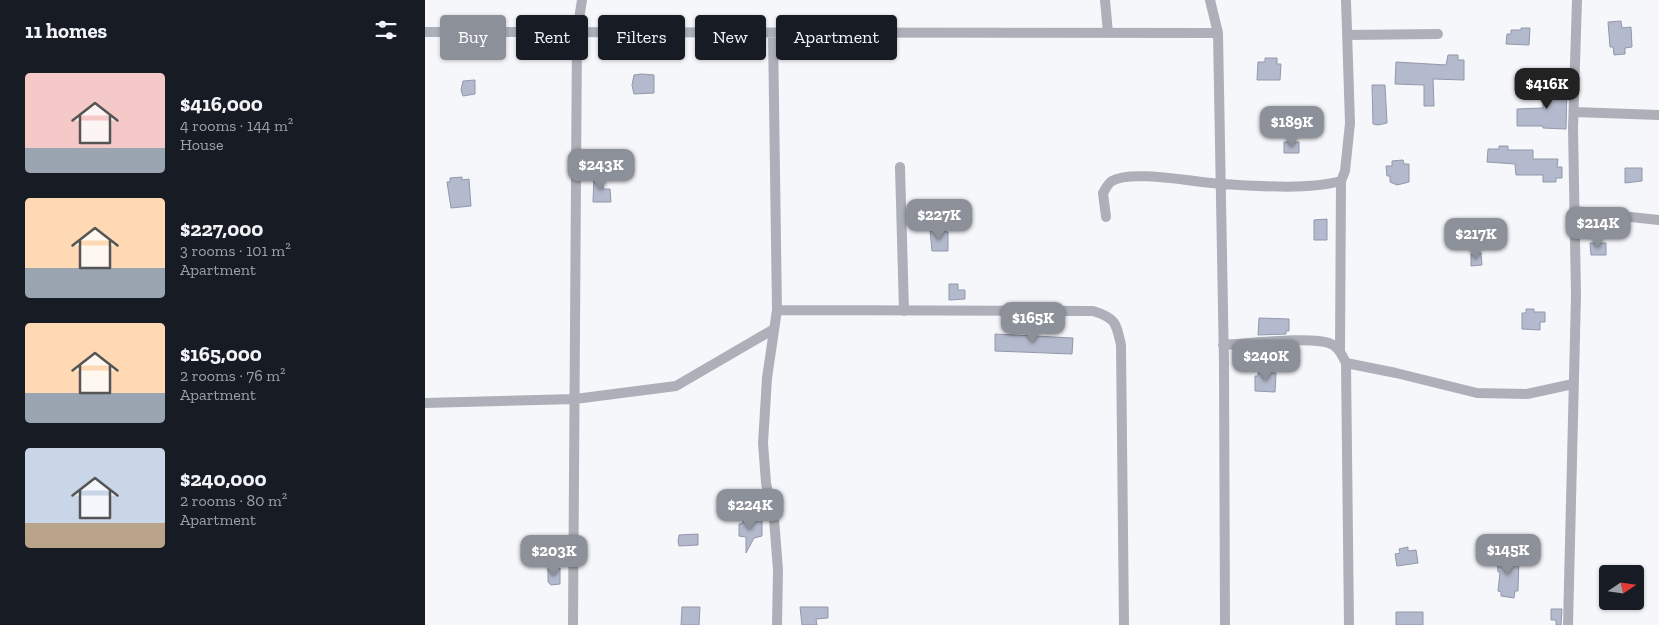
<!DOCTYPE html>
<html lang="en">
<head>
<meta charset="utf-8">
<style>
  body { margin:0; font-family:"Zilla Slab",serif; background:#20242c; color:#f1f3f6; height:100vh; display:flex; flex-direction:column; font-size:19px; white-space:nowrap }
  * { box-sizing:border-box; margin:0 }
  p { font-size:16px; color:#9ea1a6 }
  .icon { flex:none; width:28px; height:28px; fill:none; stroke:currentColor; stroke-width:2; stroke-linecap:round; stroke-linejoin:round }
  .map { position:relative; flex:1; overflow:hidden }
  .drawer { display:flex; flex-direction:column; background:#171b24; width:425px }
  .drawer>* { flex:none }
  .top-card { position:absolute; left:15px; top:15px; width:475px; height:45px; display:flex; gap:10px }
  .needle { width:32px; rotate:77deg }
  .buttons { position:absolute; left:1174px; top:565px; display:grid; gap:10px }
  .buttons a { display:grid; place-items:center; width:45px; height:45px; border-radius:5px; background:#171b24; box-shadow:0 1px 4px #0004; font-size:25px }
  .price { position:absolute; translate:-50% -42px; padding:0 11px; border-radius:10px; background:#8c9099; color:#fff; font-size:16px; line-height:32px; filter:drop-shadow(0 1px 2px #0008) }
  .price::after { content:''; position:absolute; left:50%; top:30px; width:15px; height:11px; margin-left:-8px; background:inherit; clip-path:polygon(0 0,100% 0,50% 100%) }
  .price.on { background:#222; color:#fff }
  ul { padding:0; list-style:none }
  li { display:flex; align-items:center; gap:15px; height:125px; padding:0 25px }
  li span { display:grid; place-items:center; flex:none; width:140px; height:100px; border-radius:5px; color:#555 }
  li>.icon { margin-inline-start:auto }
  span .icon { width:60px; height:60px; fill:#fffc; stroke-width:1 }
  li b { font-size:21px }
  h2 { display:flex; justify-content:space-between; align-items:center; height:60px; padding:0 25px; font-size:21px }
  .chip { padding:0 18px; border-radius:5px; background:#171b24; box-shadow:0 1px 4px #0004; font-size:18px; line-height:45px }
  .chip.on { background:#8c9099; color:#fff }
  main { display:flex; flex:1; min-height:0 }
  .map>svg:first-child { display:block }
  .building { fill:#b4bacd; stroke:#9298aa }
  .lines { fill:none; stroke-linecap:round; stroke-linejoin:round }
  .minor { stroke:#adb0b8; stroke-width:10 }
</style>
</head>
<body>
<main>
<section class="drawer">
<h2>11 homes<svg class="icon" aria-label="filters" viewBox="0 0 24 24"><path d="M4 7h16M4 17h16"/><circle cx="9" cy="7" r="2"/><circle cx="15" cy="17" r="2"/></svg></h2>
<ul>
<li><span style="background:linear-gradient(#f6c9c9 75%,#9aa5b1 0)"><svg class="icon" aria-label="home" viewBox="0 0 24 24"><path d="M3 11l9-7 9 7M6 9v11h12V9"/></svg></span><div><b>$416,000</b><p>4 rooms · 144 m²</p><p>House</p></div></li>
<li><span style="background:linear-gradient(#ffd9b3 70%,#9aa5b1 0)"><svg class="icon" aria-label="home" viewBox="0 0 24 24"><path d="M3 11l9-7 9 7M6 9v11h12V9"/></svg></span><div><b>$227,000</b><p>3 rooms · 101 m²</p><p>Apartment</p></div></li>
<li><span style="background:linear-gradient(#ffd9b3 70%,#9aa5b1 0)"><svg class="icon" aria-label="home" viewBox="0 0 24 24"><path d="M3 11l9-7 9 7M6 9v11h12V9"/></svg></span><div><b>$165,000</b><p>2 rooms · 76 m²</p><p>Apartment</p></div></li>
<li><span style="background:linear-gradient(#c9d6e8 75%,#b9a48a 0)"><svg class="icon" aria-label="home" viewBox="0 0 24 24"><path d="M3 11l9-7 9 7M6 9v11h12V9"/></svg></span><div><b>$240,000</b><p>2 rooms · 80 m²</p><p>Apartment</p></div></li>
</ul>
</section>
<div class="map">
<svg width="1234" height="625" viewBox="0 0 1234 625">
  <rect width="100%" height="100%" fill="#f6f7fb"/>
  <path class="building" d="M1196,21L1197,28L1206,27L1207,47L1200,48V54L1189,55L1188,47H1185L1183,22Z
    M1096,28H1105L1104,45L1081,44L1082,34H1086V30H1096Z
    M1023,55H1033V60H1039V80L1008,79L1009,106H999V85L970,84L971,62L1021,65Z
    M840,58H852V64H856L855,80H832L833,62H840Z
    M217,74L229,75V93L209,94L207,85L209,75Z
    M50,80V94L38,96L36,90L38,81Z
    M947,85H960L962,123L953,125L948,124Z
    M1118,85L1142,86L1141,129L1118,128V126H1092V109L1118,108Z
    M859,142H874V153H859Z
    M1074,146H1083V150H1108V159H1133L1132,167H1137V178H1131V182H1118V175H1091L1090,164L1062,162L1063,149H1074Z
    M978,160L979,164H984V182L972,185L965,182V176H962L961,166H967V161Z
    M1200,168H1217V181L1200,183Z
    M169,176L178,177V189H185L186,202H168Z
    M37,177V180L44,179L46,206L26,208L22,182H25V178Z
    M902,219V240H889V220Z
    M505,230L523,232V251H507Z
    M1165,243H1181V255H1166Z
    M1056,253L1057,265L1046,266V254Z
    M524,284H533V290H540V299L524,300Z
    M1101,309H1109V312H1120V322H1115V330L1097,329V313H1101Z
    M834,318L864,319V331H861V334L833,335Z
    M570,334L648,338L647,354L570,351Z
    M833,373H851L850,392L830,391V376H833Z
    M318,519L337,521V536L329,538L321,553V537L314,536V524L318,523Z
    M273,534V545L254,546L253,541L254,535Z
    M983,547V551L991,550L993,563L972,566L970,554L975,553L974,549Z
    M1094,557L1093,591H1090L1089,598L1076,596V592L1073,591L1075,572H1073L1072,558Z
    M123,568L129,570L135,568V584L126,585L123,582Z
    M257,607H275L274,625H256Z
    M375,607H403V618L391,619L392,625H377Z
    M1126,609H1137L1136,625H1131V620H1126Z
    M971,612H998V625H971Z"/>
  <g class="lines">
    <path class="minor" d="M680,0L683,33
      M785,0L793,33L799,365L800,625
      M0,32L793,33
      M348,33L352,310L342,378L338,443L341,483L349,519L353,570L352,625
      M922,35L1013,34
      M1149,112L1234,115
      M475,167L479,311
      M1149,211L1234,220
      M681,217L678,193C680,190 683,183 687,181C706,169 773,183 797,184C832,186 883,190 916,181
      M352,310L668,311C691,318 691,323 696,345L699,625
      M798,345C821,344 885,336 904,343C913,346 917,355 921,363L924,625
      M915,351L916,181L920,171L925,123L921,0
      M921,363L971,373L1052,393L1102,394L1148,384
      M0,403L150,399L251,386L349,329
      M148,625L152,32L157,0
      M1143,625L1151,295L1148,128L1152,0"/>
  </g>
</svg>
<div class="buttons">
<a><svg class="needle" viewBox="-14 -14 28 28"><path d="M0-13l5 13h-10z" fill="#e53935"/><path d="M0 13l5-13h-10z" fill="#9ea1a6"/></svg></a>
</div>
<b class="price on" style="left:1122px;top:110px">$416K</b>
<b class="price" style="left:867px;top:148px">$189K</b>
<b class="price" style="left:176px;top:191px">$243K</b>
<b class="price" style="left:514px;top:241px">$227K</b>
<b class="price" style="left:1173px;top:249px">$214K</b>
<b class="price" style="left:1051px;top:260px">$217K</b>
<b class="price" style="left:608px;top:344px">$165K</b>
<b class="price" style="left:841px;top:382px">$240K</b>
<b class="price" style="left:325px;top:531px">$224K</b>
<b class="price" style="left:1083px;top:576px">$145K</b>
<b class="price" style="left:129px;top:577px">$203K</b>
<div class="top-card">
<a class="chip on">Buy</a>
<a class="chip">Rent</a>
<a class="chip">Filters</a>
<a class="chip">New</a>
<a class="chip">Apartment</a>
</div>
</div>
</main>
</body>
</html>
